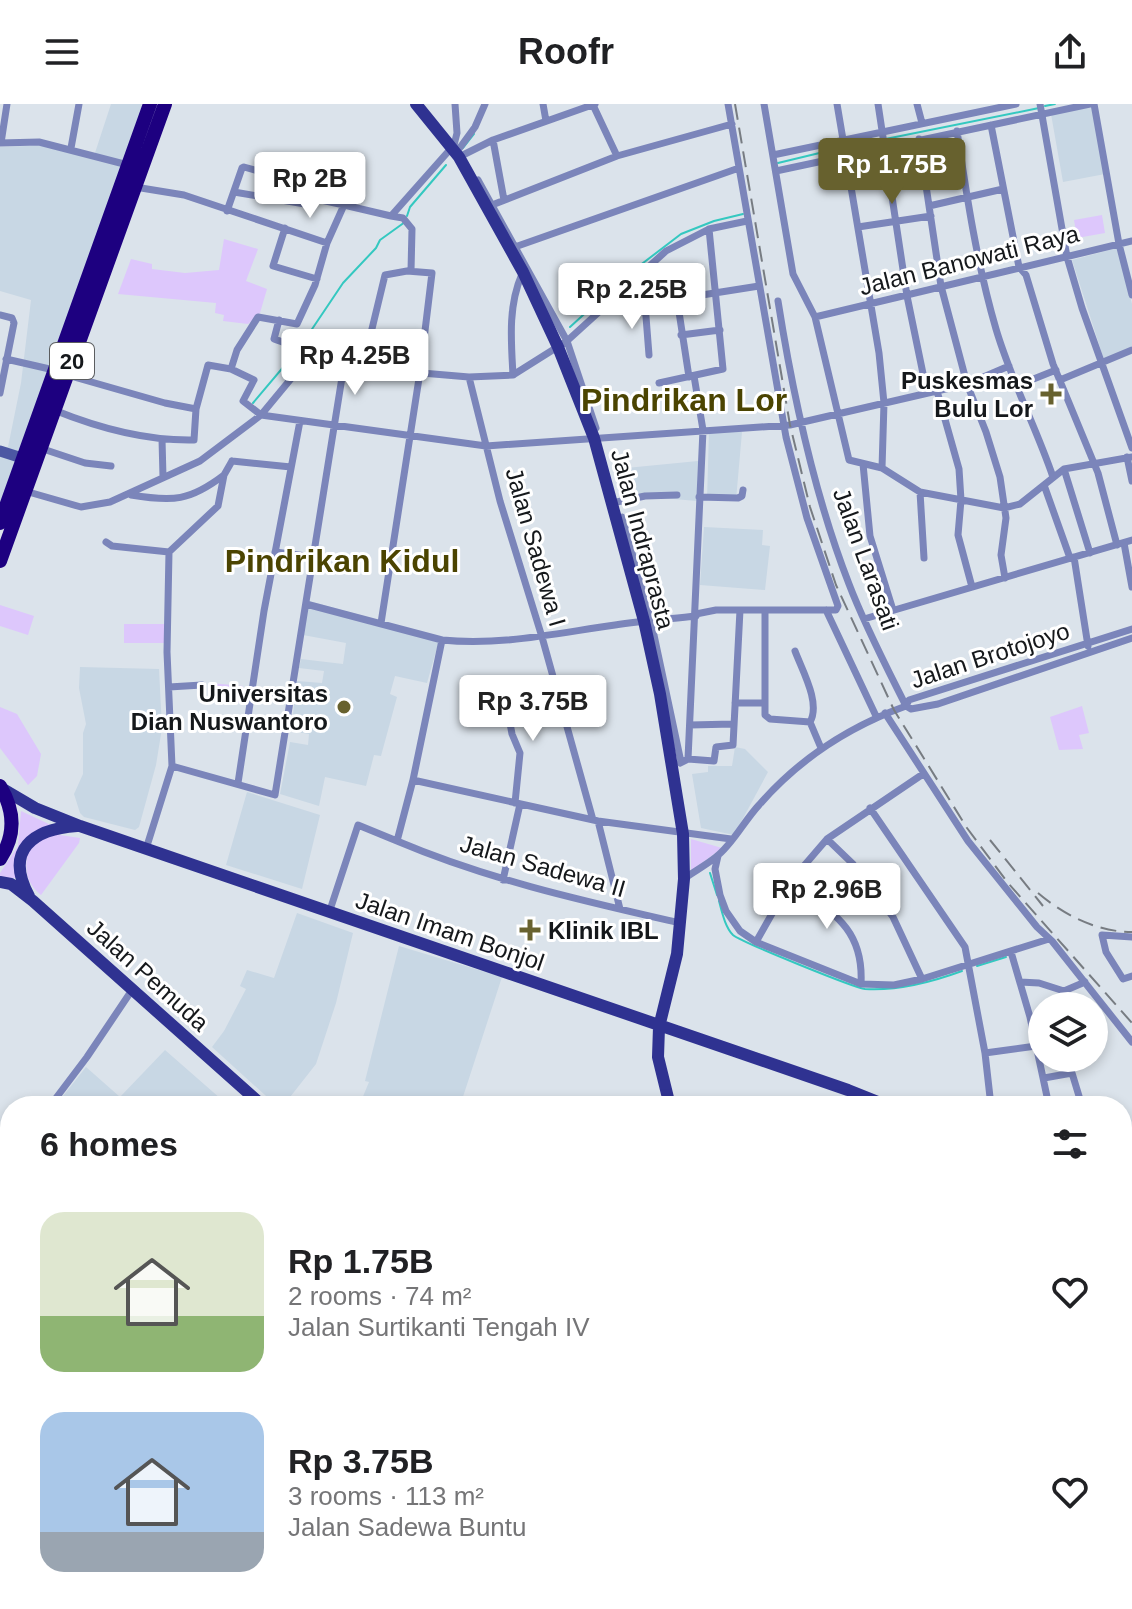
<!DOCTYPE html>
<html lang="en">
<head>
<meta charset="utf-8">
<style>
  body { margin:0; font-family:Arial,sans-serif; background:#f6f6f6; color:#202124; height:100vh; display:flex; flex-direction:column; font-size:30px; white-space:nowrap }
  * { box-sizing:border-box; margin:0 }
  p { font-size:26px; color:#757577 }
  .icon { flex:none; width:44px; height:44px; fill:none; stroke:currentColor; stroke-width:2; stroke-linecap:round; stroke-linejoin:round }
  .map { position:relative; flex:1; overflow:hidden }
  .panel { position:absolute; left:0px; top:992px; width:1132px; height:514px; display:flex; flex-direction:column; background:#fff; border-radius:32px 32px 0 0; box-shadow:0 4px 12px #0003 }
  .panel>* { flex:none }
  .fabs { position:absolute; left:1028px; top:888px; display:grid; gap:16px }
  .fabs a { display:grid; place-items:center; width:80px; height:80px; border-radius:50%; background:#fff; box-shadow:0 4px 12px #0003; font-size:40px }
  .price { position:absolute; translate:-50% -68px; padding:0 18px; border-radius:8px; background:#fff; color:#222; font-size:26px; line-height:52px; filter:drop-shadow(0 2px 4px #0008) }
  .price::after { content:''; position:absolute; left:50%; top:48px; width:24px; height:18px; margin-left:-12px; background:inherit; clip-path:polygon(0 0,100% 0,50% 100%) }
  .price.current { background:#67612e; color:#fff }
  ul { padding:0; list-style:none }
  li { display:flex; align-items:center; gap:24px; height:200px; padding:0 40px }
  li span { display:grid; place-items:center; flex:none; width:224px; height:160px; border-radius:24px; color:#555 }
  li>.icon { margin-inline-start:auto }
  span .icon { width:96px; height:96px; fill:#fffc; stroke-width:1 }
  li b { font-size:34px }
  h2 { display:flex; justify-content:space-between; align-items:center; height:96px; padding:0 40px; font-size:34px }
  header { display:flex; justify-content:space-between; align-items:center; height:104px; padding:0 40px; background:#fff; font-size:36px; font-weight:700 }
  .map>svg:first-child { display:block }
  .built { fill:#c8d7e4 }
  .green { fill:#ddc7fc }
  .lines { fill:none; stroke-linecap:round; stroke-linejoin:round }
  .stream { stroke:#34c8c0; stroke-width:2 }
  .street { stroke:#7b85ba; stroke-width:7 }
  .secondary { stroke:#4c57a3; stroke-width:11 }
  .primary { stroke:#2f3291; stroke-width:12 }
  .highway { stroke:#1d0080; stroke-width:14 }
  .rail { stroke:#777c82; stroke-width:2; stroke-dasharray:16 8; stroke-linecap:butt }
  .poi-dot { fill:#67612e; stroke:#fff; stroke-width:3 }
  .labels { text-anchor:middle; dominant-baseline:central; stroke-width:6; stroke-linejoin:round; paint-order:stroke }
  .shield { fill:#fff; stroke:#5b5d5f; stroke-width:2 }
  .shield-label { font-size:22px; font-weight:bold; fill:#15181b }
  .street-label { font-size:24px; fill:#15181b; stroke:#fff }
  .poi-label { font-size:24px; font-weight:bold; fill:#15181b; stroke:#fff; text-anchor:end }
  .district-label { font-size:32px; font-weight:bold; fill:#4b4401; stroke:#fff }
</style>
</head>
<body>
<header><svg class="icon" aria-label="menu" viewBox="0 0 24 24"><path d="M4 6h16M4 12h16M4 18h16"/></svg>Roofr<svg class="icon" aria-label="share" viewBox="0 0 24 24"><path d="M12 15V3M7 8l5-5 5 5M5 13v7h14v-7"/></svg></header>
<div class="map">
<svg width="1132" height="1505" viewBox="0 0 1132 1505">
  <rect width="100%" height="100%" fill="#dbe3eb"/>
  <path class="built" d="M111,0H143L0,406V344L8,343L21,279L31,196L0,187V43L52,41L93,55Z
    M1092,3L1105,70L1063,78L1051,10Z
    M1117,144L1132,200V248L1105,259L1072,156Z
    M709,327L742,328L736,396H707Z
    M698,357L697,397L662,394L624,396L616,365Z
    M704,423L763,426L762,441L770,442L765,486L700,481Z
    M309,497L440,533L427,579L395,572L390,590L397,593L381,652L374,651L366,682L325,673L319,702L280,690L290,638L308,641L309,630L291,627L297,577L322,579L324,567L299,564L301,555L343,560L346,539L303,531Z
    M80,563L159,565L162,624L156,661L139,723L135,726L84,713L80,709L74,690L83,670V629L86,620L79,584Z
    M735,643L745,645L768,668L734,731L701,724L692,670L708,668V662H732Z
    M247,688L320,711L302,785L226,761Z
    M297,809L353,829L336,899L316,960L283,1002H277L212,943L224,927L246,885L240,882L247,866L274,874Z
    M399,842L502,873L460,1002H359L369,978L365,977Z
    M165,946L229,1002H55L86,963L120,993Z
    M10,1059V1245L9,1246L0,1238V1072Z"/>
  <path class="green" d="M1102,111L1105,129L1077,134L1074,116Z
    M224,135L258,145L246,177L267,185L260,209L248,220L223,217L224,211L215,209L216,199L118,190L131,155L152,160V165L185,169L219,166Z
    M0,501L34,512L28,531L0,522Z
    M124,520H168V539H124Z
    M210,579L243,582L241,599L209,596Z
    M1082,602L1089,629L1079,631L1083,645L1059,646L1050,613Z
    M0,603L17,610L41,650L37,672L28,681L0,644Z
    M21,707L51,721L34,729L18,774H0V769L18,742Z
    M53,730L80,734L79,739L41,791C24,777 25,764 28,744Z
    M691,735L722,744L691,767Z"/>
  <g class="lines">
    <path class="stream" d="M1045,2L1055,0
      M463,44L474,30
      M778,59L836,45L1039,4
      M407,112L410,103L446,61
      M570,223L626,172L681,130L714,117L743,110
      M300,243L343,179L376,144L380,136L405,118
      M253,299L296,248
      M710,769L717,791
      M719,797C722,808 725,823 733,831C741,838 855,884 865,885C898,887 932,878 962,867
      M977,862L1006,853
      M0,1257L10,1266
      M227,1496L232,1505"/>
    <path class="street" d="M543,0L546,17
      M764,0L793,170L815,213L849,356L882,364L920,388L1004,404L1020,400L1064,365L1132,353
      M837,0L879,249L884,299L882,364
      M878,0L907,192L927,289
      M917,0L922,19
      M1040,0L1067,153L1082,204L1132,344
      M1094,0L1119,140L1132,191
      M593,1L617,52
      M991,21L1019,163L1026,171L1053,260L1098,369L1117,441
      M957,27C967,94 977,160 996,225C1011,276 1036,323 1053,373
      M919,35L941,182L967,280L986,328L1000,373L1006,414L1001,451L1005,474
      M493,36L504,96
      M0,39L39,38L128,61
      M1,39L7,0
      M71,44L79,0
      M456,49L475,23L485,0
      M773,51L1016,0
      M459,53L493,36L595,0
      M776,67L1090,0
      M478,76L567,237L596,324
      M135,83L184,91L327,139L344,101L391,112L454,41L457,29L455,0
      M234,88L305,100L310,99L312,94L344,101
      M492,101L617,52L732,20
      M929,102L1003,85
      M227,107L242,64L244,63L311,82L314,86L312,94
      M391,112L403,114L412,125L411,167
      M858,123L931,112
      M285,124L273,162L317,175
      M512,144L739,64
      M633,178L645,200L759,182
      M677,195L689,273
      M778,197C793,292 814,390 849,480C865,522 886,562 906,602
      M645,200L649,251
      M0,211L12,214L14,219L0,289
      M815,213L1132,137
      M279,216L274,235C288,240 303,242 304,259
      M681,231L720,226
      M6,255L54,266
      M304,259L469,273L513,271L567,237L666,147L709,125L747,117
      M363,262L385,171L407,167L432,169L420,268L381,519
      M231,265L254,276L243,297L261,311L304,259
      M67,271L165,299L196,305
      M513,271C511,236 508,202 522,170
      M469,273L500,397L542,533L593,716
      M1060,276L1132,246
      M659,279L723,265L709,125
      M1016,282L1056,266
      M937,287L959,365L961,396L958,431L972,483
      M54,306C96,323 147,337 194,336L196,305L208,261L231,265L237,246L258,213L297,220L315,181L327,139
      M162,335L163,373
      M40,344L85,359L111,362
      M1127,353L1132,377
      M232,357L291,363
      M863,360L870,432L893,506
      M1064,365L1090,449
      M1044,381L1070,454
      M25,387L81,403L110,398L200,357L261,311L486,342L790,321L967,280L1009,262
      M920,388L924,454
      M131,391C173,398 190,397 224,371
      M699,393L738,394L742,392L743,386
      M612,399L645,392L677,391
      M622,413L651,517L681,658
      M106,438L112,442L169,448
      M1124,439L1132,483
      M169,448L218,402L224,371L232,357
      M275,448L314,453
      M1074,453L1088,542
      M306,500L442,536L413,676L397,737L358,721L329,809
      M826,506L876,612
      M765,507V611L770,615L810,618L821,644
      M696,510L716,506H836L838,502L807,414L786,333L728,0
      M864,515L1132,436
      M442,536C501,542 557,529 615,521C642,517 669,515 696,512
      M795,547C802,566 821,599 810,618
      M503,581L512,630L520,649L515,699
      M169,583L202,581
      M252,591L292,595
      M735,599H764
      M906,602L911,605L938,600L1132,534
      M885,609L968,737L1037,823L1052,837L1132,938
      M690,621L733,620
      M688,655L714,657L716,643L733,641L740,506
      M680,659L688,655L703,326L694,272
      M172,662L275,691L344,261
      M413,676L598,717L731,735
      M238,679L264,507L300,317
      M870,704L965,843L985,949L991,1002
      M598,717L620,805
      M827,735L853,760L893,813L922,875
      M397,737C489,776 584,797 680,819
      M146,745L172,662L167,548L169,448
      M718,752L715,765L720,791L726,807L740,827L756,838L861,880L894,881L922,875L1049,835
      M685,774C695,767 706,761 716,753C733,740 744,717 759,701C799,655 848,623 906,602L909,596L1132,525
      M503,776L520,700
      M790,778C831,808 864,823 861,880
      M1132,833L1102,831L1106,848L1123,875L1132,872
      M756,838L790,778L827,735L923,670
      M1011,848L1030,913L1049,1002
      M1020,878L1039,879L1064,887L1085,878
      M985,949L1036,942
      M1044,974L1072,969L1082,1002
      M50,1002L87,953L132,886
      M0,1066L10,1052
      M0,1248L10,1257
      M1122,1264L1132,1273
      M0,1268L10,1277
      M1122,1280L1132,1279
      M0,1308L10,1307
      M0,1413L10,1416
      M0,1460L10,1468
      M0,1461L10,1424
      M12,1496L14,1505
      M56,1496L59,1505
      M124,1496L129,1505
      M206,1496L213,1505
      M221,1496L226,1505
      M236,1496L240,1505
      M278,1496L280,1505
      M356,1496L357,1505
      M413,1496L414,1505
      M466,1496L467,1505
      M66,1505L94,1496
      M324,1505L326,1499L352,1496
      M478,1505L512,1502L516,1496"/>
    <path class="secondary" d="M0,347L22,354
      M1122,1409L1132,1405
      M854,1505L879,1496"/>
    <path class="primary" d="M416,0L459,53L523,168L558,243L594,334L644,517L660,590L683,730L684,775L677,850L659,923L658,953L670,1002
      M1,684L35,704L80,722L848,986L888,1002
      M0,778L11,780L33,797L263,1002
      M29,792C4,746 33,725 77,722
      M1122,1085L1132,1090
      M776,1496L780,1505
      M844,1496L853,1505
      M817,1505L819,1496
      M879,1505L885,1496"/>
    <path class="highway" d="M0,419L150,0
      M0,457L165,0
      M0,682C15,707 16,731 0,755"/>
    <path class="rail" d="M735,0L790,321L810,403L836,481L894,606L967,724L1008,779L1132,919
      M990,736L1043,802
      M1038,789C1064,811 1097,828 1132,828"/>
  </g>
  <g class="poi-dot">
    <path d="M1047 278h8v8h8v8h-8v8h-8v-8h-8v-8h8z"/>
    <circle cx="344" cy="603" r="8"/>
    <path d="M526 814h8v8h8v8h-8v8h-8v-8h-8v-8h8z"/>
  </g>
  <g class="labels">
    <rect class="shield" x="50" y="239" width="44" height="36" rx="6"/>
    <g class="shield-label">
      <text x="72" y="257">20</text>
    </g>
    <g class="street-label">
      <text transform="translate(969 156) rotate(-14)">Jalan Banowati Raya</text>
      <text transform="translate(643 435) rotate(75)">Jalan Indraprasta</text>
      <text transform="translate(536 443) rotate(74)">Jalan Sadewa I</text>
      <text transform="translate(866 455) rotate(70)">Jalan Larasati</text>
      <text transform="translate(990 551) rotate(-18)">Jalan Brotojoyo</text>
      <text transform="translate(543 762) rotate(16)">Jalan Sadewa II</text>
      <text transform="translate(450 827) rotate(19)">Jalan Imam Bonjol</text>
      <text transform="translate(148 871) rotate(42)">Jalan Pemuda</text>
    </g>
    <g class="poi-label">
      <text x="1033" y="276">Puskesmas<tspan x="1033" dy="28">Bulu Lor</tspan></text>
      <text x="328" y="589">Universitas<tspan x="328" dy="28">Dian Nuswantoro</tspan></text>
      <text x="548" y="826" text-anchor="start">Klinik IBL</text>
    </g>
    <g class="district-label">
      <text x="684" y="296">Pindrikan Lor</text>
      <text x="342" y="457">Pindrikan Kidul</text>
    </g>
  </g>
</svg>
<div class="fabs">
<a><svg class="icon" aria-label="layers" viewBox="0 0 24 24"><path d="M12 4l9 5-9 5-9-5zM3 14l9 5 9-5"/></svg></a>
</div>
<b class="price current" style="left:892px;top:102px">Rp 1.75B</b>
<b class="price" style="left:310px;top:116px">Rp 2B</b>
<b class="price" style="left:632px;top:227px">Rp 2.25B</b>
<b class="price" style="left:355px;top:293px">Rp 4.25B</b>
<b class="price" style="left:533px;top:639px">Rp 3.75B</b>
<b class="price" style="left:827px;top:827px">Rp 2.96B</b>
<section class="panel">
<h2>6 homes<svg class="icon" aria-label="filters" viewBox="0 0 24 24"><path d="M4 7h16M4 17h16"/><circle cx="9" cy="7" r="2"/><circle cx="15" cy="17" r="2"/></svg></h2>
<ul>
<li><span style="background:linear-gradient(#dfe7d0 65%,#8fb573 0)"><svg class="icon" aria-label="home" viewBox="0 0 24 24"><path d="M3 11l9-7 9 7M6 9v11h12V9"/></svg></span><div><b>Rp 1.75B</b><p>2 rooms · 74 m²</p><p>Jalan Surtikanti Tengah IV</p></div><svg class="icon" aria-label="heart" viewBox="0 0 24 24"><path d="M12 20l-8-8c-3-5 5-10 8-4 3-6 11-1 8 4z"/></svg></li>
<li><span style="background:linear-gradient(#a9c7e8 75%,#9aa5b1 0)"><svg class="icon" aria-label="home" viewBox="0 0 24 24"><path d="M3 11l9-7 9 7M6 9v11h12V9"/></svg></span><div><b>Rp 3.75B</b><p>3 rooms · 113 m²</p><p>Jalan Sadewa Buntu</p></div><svg class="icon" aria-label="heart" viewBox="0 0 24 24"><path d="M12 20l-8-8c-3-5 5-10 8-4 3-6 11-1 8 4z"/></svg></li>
</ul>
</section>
</div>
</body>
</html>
